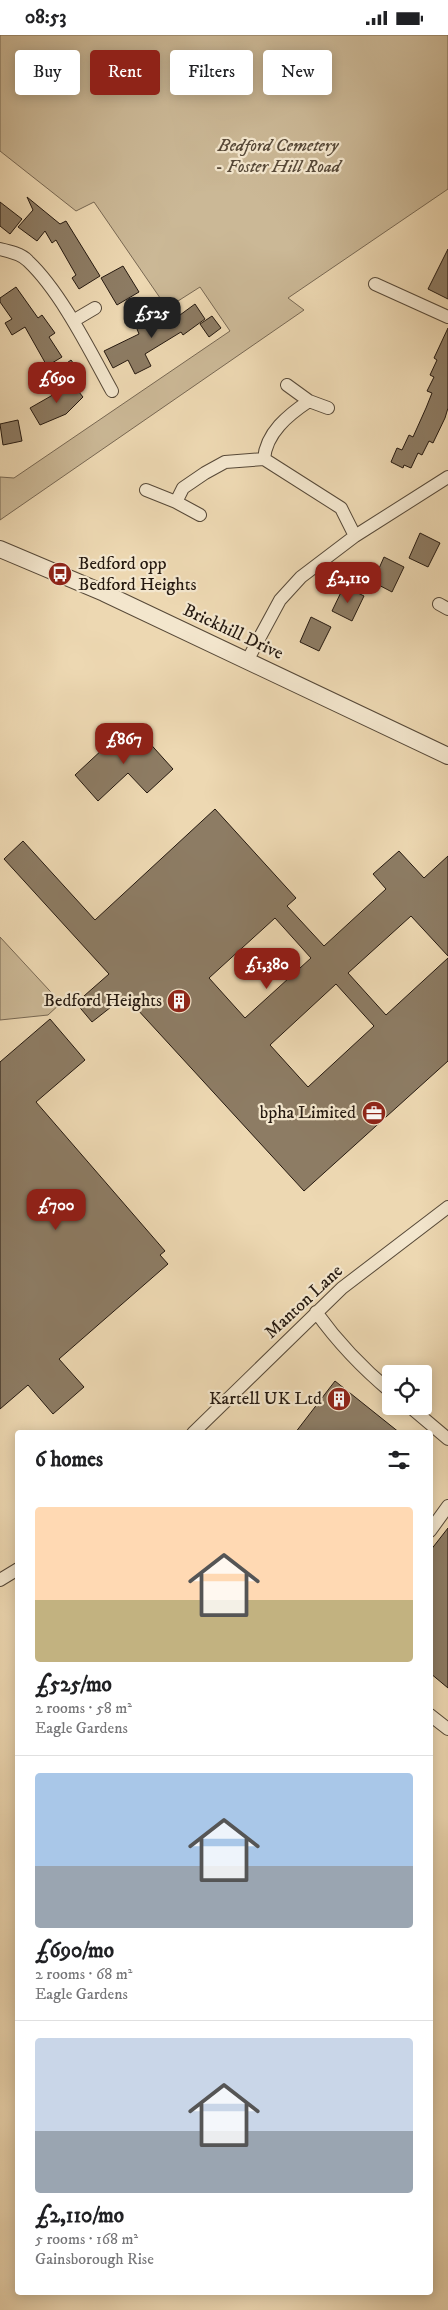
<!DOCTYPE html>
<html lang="en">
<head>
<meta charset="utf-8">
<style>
  body { margin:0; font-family:"IM FELL DW Pica",serif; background:#f6f6f6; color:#202124; height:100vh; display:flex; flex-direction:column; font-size:19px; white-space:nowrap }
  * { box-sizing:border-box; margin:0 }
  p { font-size:16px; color:#757577 }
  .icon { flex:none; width:28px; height:28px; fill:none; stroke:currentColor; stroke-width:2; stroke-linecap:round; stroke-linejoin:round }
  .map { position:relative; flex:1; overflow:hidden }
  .side { position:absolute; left:15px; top:1395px; width:418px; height:865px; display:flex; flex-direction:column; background:#fff; border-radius:5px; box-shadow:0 2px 12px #0003 }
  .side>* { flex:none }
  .banner { position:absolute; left:15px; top:15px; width:419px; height:45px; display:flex; gap:10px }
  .buttons { position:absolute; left:382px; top:1330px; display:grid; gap:10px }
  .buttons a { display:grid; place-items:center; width:50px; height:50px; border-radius:5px; background:#fff; box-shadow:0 2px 12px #0003; font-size:25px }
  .price { position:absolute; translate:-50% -42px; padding:0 11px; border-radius:10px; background:#8f2418; color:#fff; font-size:16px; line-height:32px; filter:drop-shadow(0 1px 2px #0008) }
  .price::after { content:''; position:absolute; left:50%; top:30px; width:15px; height:11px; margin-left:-8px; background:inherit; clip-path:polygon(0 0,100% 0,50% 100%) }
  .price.selected { background:#222; color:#fff }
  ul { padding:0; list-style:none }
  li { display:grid; align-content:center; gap:10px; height:265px; padding:0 20px }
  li+li { border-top:1px solid #e0e0e0 }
  li span { display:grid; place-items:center; height:155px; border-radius:5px; color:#555 }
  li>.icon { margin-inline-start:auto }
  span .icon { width:90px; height:90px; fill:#fffc; stroke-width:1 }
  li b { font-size:21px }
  h2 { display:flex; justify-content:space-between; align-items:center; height:60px; padding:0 20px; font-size:21px }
  .tag { padding:0 18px; border-radius:5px; background:#fff; box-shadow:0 2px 12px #0003; font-size:18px; line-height:45px }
  .tag.selected { background:#8f2418; color:#fff }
  .status { display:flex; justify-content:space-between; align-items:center; height:35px; padding:0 25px; background:#fff; direction:ltr }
  .status svg { height:14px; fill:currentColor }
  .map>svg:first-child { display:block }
  .green { fill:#cbb896; stroke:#786853 }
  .building { fill:#8d7c64; stroke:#251910; fill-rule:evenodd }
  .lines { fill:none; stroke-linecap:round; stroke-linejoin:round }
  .minor-casing { stroke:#574938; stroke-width:14 }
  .tertiary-casing { stroke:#574938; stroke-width:18 }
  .minor { stroke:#f3e6cd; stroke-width:12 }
  .tertiary { stroke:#f3e6cd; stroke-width:16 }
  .labels { text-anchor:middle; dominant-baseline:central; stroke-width:4.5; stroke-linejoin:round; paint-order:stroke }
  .park-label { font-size:18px; font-style:italic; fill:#574938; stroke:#f3e6cd }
  .poi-label { font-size:18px; fill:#251910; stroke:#f3e6cd; text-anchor:end }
  .street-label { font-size:18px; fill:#251910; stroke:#f3e6cd }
</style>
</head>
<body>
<div class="status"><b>08:53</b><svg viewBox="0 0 49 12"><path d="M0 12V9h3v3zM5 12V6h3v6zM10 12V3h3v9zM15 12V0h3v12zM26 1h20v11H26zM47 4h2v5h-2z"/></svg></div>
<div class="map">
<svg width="448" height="2275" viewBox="0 0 448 2275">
  <rect width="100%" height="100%" fill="#edd8b2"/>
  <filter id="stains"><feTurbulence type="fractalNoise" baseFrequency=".004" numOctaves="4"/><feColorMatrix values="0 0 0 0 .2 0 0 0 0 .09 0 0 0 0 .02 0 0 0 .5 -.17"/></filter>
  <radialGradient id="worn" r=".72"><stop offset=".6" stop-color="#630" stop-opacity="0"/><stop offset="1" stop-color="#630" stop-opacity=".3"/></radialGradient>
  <path class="green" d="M0,0H448V154L288,263L304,275L0,485V442L14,443L230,296L200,252L167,273L94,167L76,176L0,116Z
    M0,902L61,968L48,980L0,985Z"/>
  <path class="building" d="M27,162L60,189L66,186L100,241L79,254L72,243L76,240L56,205L52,208L45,196L37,206L18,192L33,175Z
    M0,167L22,184L10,199L0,191Z
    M448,214V264L428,254Z
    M123,231L139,257L117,270L101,243Z
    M16,252L38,283L42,280L55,298L49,302L62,322L47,331L25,292L12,300L5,288L12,284L0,267V263Z
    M195,269L205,284L183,300L181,297L145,319L151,331L135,339L128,325L113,333L104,316L139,299L137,294L163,278L169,288Z
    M212,281L221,293L209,302L200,289Z
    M448,293V373L445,383L433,408L429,406L422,420L418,418L411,433L404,430L403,433L391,427L397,413L402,415L409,400L413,402L426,373L432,358L427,356L434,342L430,340L437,325L434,323Z
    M71,325L79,336L69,344L60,333Z
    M70,346L83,362L66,379L40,390L30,373L51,361Z
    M18,385L22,406L3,410L0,389Z
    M420,498L440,508L428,532L409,523Z
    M384,522L404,532L392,557L373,547Z
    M344,551L364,561L352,586L332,576Z
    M311,582L331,592L319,616L300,607Z
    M136,693L173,734L147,758L128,738L98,766L75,740L119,699L124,704Z
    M215,774L296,863L287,871L324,911L386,854L373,839L399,816L424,843L448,821V921L411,881L348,938L386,980L448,923V1026L304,1156L125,961L92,987L76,968L109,939L4,824L23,806L95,885ZM275,883L311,923L245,983L209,943ZM336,949L374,991L308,1052L270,1010Z
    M50,984L85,1025L36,1067L165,1216L160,1220L168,1229L59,1324L84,1352L53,1379L28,1350L0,1374V1027Z
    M335,1346L400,1398H295Z
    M448,1493V1653L430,1638V1516Z"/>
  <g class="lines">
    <g class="minor-casing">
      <path id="minor" d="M0,214C9,216 22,219 28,226C61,257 90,316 112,356
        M375,249L448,282
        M73,286L95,273
        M287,350L309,366L328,373
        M264,424C266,398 288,380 309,366
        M146,455L176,467L200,480
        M176,467L183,453L205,438L225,427L264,424L341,473L355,501
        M439,569L448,574
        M247,626L280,565L301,542L355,501L448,442
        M316,1277C339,1309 361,1332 391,1357
        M409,1371L448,1404
        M193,1398L342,1253L448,1172
        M430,1496L448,1471
        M0,1545L18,1534
        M430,1680L448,1694"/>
    </g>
    <g class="tertiary-casing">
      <path id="tertiary" d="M0,514L104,558L448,721"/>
    </g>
    <use href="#minor" class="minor"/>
    <use href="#tertiary" class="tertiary"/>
  </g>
  <defs>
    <g id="bus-disc" transform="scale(1.25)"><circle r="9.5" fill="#8f2418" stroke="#f3e6cd"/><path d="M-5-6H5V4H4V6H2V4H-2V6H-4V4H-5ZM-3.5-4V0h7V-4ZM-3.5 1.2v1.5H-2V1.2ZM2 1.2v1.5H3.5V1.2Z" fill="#fff"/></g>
    <g id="building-disc" transform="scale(1.25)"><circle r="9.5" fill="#8f2418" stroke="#f3e6cd"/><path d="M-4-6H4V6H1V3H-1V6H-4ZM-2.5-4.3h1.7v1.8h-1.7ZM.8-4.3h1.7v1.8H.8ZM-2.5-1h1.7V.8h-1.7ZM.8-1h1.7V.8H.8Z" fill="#fff"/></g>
    <g id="office-disc" transform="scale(1.25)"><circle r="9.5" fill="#8f2418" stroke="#f3e6cd"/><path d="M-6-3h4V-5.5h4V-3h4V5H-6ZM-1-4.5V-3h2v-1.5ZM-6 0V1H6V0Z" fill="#fff"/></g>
  </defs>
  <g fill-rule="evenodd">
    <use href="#bus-disc" x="60" y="539"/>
    <use href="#building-disc" x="179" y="966"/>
    <use href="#office-disc" x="374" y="1078"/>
    <use href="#building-disc" x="339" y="1364"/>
  </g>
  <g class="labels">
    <g class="park-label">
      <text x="278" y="111">Bedford Cemetery<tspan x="278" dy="21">- Foster Hill Road</tspan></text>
    </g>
    <g class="poi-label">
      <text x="78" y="529" text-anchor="start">Bedford opp<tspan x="78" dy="21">Bedford Heights</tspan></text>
      <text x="162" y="966">Bedford Heights</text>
      <text x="356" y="1078">bpha Limited</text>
      <text x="322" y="1364">Kartell UK Ltd</text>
    </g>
    <g class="street-label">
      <text transform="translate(233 597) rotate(25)">Brickhill Drive</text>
      <text transform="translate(304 1267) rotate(-43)">Manton Lane</text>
    </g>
  </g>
  <rect width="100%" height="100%" filter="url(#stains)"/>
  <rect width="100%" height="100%" fill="url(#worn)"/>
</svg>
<div class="buttons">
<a><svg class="icon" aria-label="locate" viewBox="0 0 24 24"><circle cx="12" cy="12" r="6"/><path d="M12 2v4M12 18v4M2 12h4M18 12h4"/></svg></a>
</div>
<b class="price selected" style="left:152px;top:304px">£525</b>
<b class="price" style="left:57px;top:369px">£690</b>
<b class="price" style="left:348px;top:569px">£2,110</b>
<b class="price" style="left:124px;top:730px">£867</b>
<b class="price" style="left:267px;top:955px">£1,380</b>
<b class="price" style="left:56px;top:1196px">£700</b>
<div class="banner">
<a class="tag">Buy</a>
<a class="tag selected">Rent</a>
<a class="tag">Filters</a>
<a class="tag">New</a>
</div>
<section class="side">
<h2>6 homes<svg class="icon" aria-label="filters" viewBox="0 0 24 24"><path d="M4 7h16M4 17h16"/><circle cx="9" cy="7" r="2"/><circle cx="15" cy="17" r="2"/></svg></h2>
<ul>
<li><span style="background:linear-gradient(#ffd9b3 60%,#c2b280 0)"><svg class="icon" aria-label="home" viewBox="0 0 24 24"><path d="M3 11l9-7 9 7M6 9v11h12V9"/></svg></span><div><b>£525/mo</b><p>2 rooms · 58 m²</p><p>Eagle Gardens</p></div></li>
<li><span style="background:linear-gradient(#a9c7e8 60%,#9aa5b1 0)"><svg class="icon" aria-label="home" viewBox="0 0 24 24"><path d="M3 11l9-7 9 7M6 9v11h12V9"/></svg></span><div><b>£690/mo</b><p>2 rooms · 68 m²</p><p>Eagle Gardens</p></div></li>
<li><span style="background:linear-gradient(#c9d6e8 60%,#9aa5b1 0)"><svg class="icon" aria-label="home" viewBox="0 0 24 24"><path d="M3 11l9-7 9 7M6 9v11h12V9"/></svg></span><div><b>£2,110/mo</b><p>5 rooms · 168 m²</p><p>Gainsborough Rise</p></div></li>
</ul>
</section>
</div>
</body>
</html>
